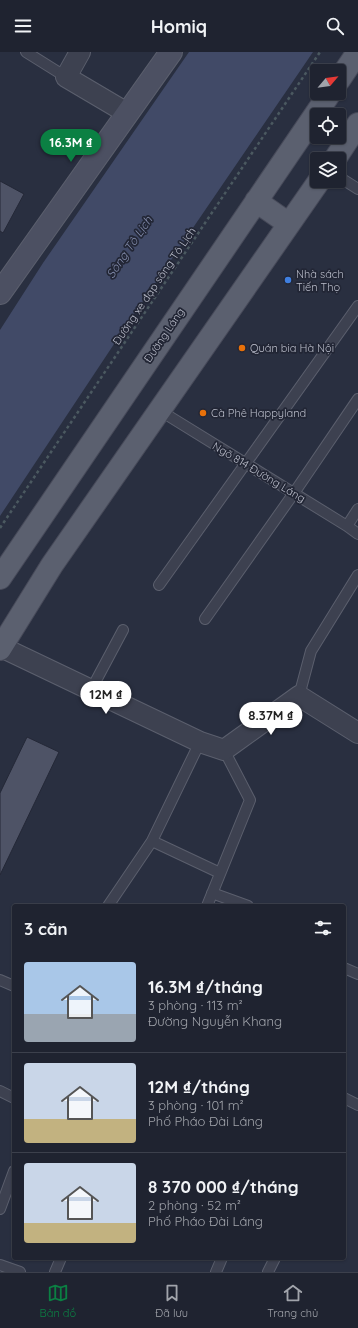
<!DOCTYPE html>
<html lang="vi">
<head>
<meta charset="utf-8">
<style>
  body { margin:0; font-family:Quicksand,sans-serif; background:#2c2f3c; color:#f1f3f6; height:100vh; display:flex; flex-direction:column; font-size:15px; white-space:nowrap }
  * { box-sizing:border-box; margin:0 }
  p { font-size:13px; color:#a1a4ab }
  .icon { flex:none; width:22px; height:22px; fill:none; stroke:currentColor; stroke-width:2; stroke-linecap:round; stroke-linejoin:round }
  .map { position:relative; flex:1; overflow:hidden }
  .sheet { position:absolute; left:12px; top:852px; width:334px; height:356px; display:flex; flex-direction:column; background:#1f2330; border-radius:4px; box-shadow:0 1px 3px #0004,0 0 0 1px #3c404c }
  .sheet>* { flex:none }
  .needle { width:26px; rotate:61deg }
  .controls { position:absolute; left:310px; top:12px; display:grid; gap:8px }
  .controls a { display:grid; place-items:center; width:36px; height:36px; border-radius:4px; background:#1f2330; box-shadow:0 1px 3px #0004,0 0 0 1px #3c404c; font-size:20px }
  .price { position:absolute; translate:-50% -34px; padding:0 9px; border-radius:14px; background:#fff; color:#222; font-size:13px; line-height:26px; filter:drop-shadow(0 1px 2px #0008) }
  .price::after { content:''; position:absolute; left:50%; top:24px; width:12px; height:9px; margin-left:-6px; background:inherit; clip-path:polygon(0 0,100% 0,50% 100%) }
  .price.selected { background:#0b8043; color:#fff }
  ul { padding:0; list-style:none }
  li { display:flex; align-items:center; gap:12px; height:100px; padding:0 12px }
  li+li { border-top:1px solid #3c404c }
  li span { display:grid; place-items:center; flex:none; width:112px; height:80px; border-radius:4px; color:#555 }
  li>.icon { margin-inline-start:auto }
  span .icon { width:48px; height:48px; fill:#fffc; stroke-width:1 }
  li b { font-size:17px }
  h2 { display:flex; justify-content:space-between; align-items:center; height:48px; padding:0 12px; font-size:17px }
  header { display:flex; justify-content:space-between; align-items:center; height:52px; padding:0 12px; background:#1f2330; font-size:18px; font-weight:700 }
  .tabs { display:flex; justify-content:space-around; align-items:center; height:56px; border-top:1px solid #3c404c; background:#1f2330; font-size:11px; color:#a1a4ab }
  .tabs a { display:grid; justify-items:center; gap:2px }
  .tabs .selected { color:#0b8043 }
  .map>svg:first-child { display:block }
  .water { fill:#414a67 }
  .building { fill:#4e5366; stroke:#242837 }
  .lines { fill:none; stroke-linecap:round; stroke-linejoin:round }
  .service-casing { stroke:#5b5f6d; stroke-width:12 }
  .minor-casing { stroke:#5b5f6d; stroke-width:22 }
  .secondary-casing { stroke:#5b5f6d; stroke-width:24 }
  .primary-casing { stroke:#474a59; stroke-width:24 }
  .path { stroke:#4b5960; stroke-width:2.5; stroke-dasharray:3 3; stroke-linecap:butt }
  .service { stroke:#3d4150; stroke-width:10 }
  .minor { stroke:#3d4150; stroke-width:20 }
  .secondary { stroke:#4c5062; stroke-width:22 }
  .primary { stroke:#5b606f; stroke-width:22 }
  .shop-dot { fill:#3f7fe0; stroke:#222635; stroke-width:1.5 }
  .food-dot { fill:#e8710a; stroke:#222635; stroke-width:1.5 }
  .labels { text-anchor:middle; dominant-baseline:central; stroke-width:3.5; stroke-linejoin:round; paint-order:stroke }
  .poi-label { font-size:11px; fill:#babdca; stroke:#222635; text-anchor:start }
  .street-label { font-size:11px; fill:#babdca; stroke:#222635 }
  .water-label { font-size:12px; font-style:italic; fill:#858eae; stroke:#222635 }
</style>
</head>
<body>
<header><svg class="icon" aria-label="menu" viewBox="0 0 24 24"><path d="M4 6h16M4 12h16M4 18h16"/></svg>Homiq<svg class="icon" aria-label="search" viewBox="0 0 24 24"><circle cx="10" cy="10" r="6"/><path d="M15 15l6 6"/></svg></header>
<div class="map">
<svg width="358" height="1220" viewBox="0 0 358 1220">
  <rect width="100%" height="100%" fill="#292f40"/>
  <path class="water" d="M189,0H313L126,274L0,464V278L43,211Z"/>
  <path class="building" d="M0,129L24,142L3,181L0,179Z
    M27,685L59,700L0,823V741Z"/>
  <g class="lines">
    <g class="service-casing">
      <path id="service" d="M26,0L66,25
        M339,125L358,137
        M159,358L347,474L358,482
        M347,474L358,457
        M159,533L358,254
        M205,567L294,441L358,347
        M91,638L123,578
        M299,644L311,599L358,523
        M152,789L220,821
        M212,841L248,854
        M108,854L152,789L200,690
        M207,854L250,748L224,698
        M344,916L358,922
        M0,928L14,934
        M0,1039L14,1046
        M344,1046L358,1053
        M0,1157L14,1119
        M0,1213L20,1220
        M55,1220L61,1206
        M216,1220L222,1206
        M268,1220L275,1206"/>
    </g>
    <g class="minor-casing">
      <path id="minor" d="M80,0L66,25L127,61
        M1,595L200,690L224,698L299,644L358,681"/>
    </g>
    <g class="secondary-casing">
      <path id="secondary" d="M0,241L171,0"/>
    </g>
    <g class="primary-casing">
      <path id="primary" d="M339,28L358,0
        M335,107L358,72
        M256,149L289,172
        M0,526L330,41
        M0,597L52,513L319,129"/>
    </g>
    <path class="path" d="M0,476L320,0"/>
    <use href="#service" class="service"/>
    <use href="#minor" class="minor"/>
    <use href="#secondary" class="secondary"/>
    <use href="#primary" class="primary"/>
  </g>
  <circle class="shop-dot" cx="288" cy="228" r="4"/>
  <g class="food-dot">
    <circle cx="242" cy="296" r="4"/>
    <circle cx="203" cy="361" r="4"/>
  </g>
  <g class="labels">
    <g class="poi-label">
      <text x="296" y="222">Nhà sách<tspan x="296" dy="13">Tiến Thọ</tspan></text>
      <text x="250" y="296">Quán bia Hà Nội</text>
      <text x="211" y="361">Cà Phê Happyland</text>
    </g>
    <g class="street-label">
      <text transform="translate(154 234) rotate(-56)">Đường xe đạp sông Tô Lịch</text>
      <text transform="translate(164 283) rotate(-56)">Đường Láng</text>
      <text transform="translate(259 420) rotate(31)">Ngõ 814 Đường Láng</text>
    </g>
    <g class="water-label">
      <text transform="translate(129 195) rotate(-56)">Sông Tô Lịch</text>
    </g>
  </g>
</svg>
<div class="controls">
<a><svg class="needle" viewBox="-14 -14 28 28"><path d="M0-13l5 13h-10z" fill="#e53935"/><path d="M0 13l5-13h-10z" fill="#a1a4ab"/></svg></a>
<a><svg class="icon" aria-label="locate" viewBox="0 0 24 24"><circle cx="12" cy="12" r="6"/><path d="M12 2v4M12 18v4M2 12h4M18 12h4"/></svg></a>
<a><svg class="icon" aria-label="layers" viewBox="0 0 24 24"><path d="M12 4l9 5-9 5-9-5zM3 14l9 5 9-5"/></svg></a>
</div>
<b class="price selected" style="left:71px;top:111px">16.3M ₫</b>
<b class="price" style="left:106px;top:663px">12M ₫</b>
<b class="price" style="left:271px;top:684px">8.37M ₫</b>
<section class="sheet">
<h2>3 căn<svg class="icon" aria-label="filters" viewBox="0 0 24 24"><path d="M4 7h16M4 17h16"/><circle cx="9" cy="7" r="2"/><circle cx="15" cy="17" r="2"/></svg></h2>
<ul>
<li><span style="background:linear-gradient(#a9c7e8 65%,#9aa5b1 0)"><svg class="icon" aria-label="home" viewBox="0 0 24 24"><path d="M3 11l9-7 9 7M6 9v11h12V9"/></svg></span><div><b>16.3M ₫/tháng</b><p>3 phòng · 113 m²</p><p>Đường Nguyễn Khang</p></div></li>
<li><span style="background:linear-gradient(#c9d6e8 70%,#c2b280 0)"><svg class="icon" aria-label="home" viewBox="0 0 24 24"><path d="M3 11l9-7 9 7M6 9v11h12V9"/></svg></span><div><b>12M ₫/tháng</b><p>3 phòng · 101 m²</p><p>Phố Pháo Đài Láng</p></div></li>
<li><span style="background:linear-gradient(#c9d6e8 75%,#c2b280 0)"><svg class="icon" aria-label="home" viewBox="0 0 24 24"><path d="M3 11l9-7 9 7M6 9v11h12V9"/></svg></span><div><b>8 370 000 ₫/tháng</b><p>2 phòng · 52 m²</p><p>Phố Pháo Đài Láng</p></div></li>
</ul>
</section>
</div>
<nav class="tabs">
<a class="selected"><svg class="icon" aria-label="map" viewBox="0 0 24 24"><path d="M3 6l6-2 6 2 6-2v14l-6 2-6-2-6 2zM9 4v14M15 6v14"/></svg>Bản đồ</a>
<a><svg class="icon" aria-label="saved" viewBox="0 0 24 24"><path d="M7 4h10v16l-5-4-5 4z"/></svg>Đã lưu</a>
<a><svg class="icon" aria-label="home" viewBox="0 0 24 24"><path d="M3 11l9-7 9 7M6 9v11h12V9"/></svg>Trang chủ</a>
</nav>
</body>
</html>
